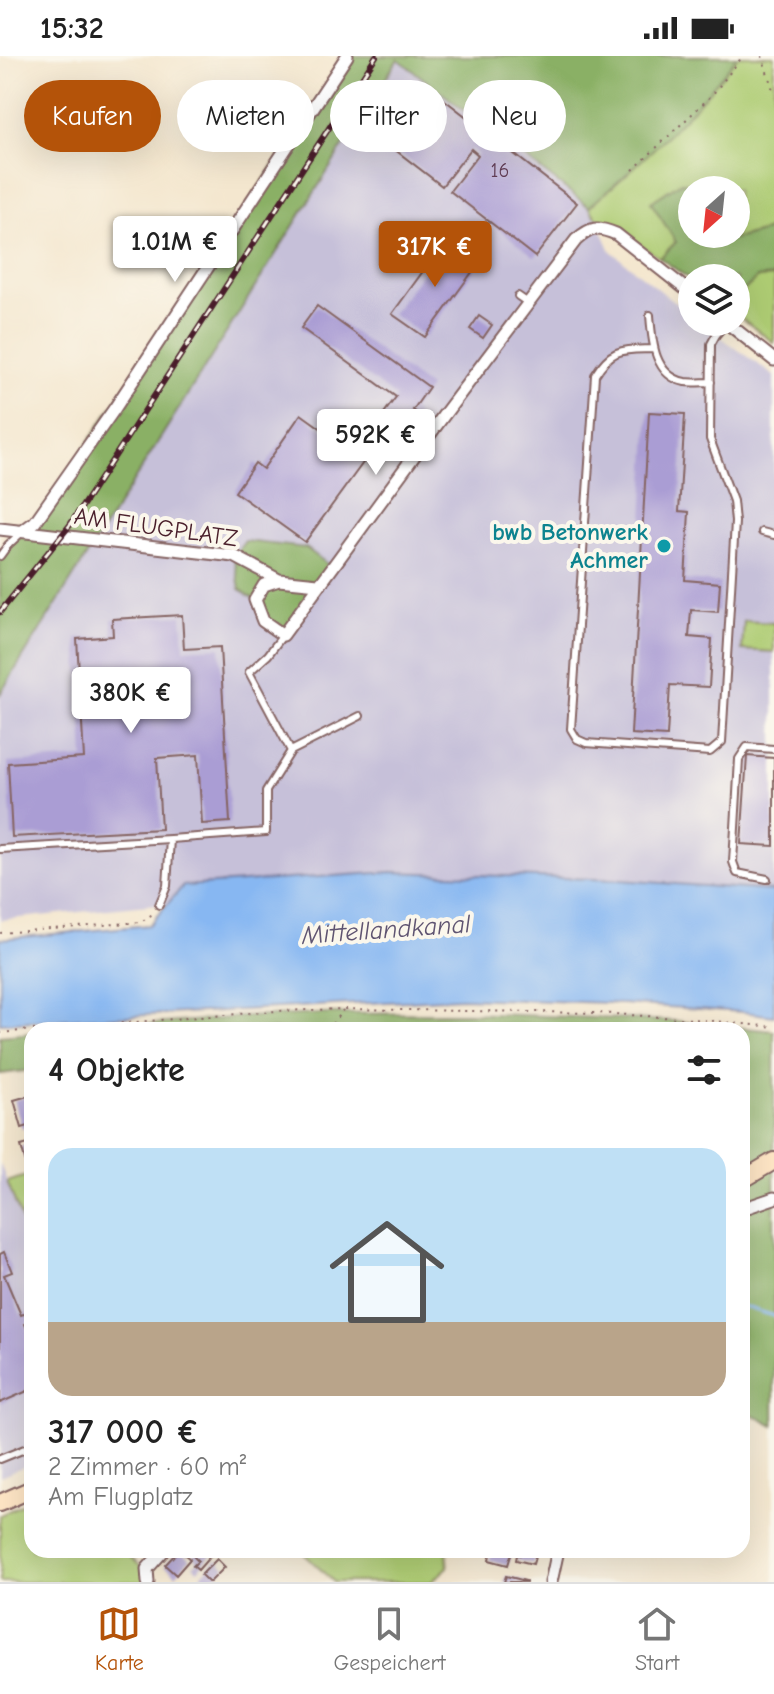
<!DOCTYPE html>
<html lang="de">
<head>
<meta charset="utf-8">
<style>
  body { margin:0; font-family:"Comic Neue",sans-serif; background:#f2f2f2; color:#222; height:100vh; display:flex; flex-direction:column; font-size:30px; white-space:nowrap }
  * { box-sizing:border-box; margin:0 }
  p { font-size:26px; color:#767676 }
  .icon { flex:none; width:44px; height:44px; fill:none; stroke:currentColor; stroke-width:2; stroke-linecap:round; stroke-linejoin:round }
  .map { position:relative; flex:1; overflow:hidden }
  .panel { position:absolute; left:24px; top:966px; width:726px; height:536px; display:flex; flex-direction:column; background:#fff; border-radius:24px; box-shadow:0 8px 32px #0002 }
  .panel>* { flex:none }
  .guide { position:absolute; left:24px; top:24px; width:726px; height:72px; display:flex; gap:16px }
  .needle { width:52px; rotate:207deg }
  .buttons { position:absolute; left:678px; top:120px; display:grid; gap:16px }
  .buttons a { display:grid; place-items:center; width:72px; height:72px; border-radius:50%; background:#fff; box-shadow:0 8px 32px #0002; font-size:40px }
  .price { position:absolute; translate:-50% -68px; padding:0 18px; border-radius:8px; background:#fff; color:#222; font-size:26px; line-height:52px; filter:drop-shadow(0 2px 4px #0008) }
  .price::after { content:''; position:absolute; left:50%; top:48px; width:24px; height:18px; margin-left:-12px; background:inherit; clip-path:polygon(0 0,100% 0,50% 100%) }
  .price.on { background:#b45309; color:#fff }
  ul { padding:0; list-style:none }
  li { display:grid; align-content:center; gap:16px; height:424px; padding:0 24px }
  li span { display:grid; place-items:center; height:248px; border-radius:24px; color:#555 }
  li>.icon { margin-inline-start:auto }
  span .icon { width:144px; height:144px; fill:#fffc; stroke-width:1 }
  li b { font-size:34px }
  h2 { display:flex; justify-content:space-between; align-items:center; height:96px; padding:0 24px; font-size:34px }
  .tag { padding:0 28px; border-radius:36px; background:#fff; box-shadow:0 8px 32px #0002; font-size:28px; line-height:72px }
  .tag.on { background:#b45309; color:#fff }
  .status { display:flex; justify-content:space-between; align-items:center; height:56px; padding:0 40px; background:#fff; direction:ltr }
  .status svg { height:22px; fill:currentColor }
  .tab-bar { display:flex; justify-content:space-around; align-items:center; height:112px; border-top:2px solid #e0e0e0; background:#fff; font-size:22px; color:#767676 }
  .tab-bar a { display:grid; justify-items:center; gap:4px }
  .tab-bar .on { color:#b45309 }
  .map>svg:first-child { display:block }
  .industrial { fill:#c6c0d9 }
  .green { fill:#aecc73; stroke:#7c764f; stroke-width:2 }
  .forest { fill:#8ab065; stroke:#6a6848; stroke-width:2 }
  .water { fill:#87b7f2; stroke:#686b8e; stroke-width:2 }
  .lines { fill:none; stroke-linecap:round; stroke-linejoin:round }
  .stream { stroke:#87b7f2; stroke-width:3 }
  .building { fill:#aa9dd4 }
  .lane-casing { stroke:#866564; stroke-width:10 }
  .street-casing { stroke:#866564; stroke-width:15 }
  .secondary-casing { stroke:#866564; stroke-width:20 }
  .path { stroke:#866564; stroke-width:2; stroke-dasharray:2 6; stroke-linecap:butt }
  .lane { stroke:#fff; stroke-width:6 }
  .street { stroke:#fff; stroke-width:11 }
  .secondary { stroke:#fee5c5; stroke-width:16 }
  .rail-casing { stroke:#4a1f2b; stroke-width:6 }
  .rail { stroke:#fbf7ec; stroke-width:3; stroke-dasharray:9; stroke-linecap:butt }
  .culture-dot { fill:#0f9aa8; stroke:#fbf7ec; stroke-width:3 }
  .labels { text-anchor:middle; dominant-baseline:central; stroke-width:8; stroke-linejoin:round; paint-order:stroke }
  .number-label { font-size:20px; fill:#623e55 }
  .street-label { font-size:24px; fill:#4a1f2b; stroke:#fbf7ec }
  .culture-label { font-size:24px; font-weight:bold; fill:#0d838f; stroke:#fbf7ec; text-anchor:end }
  .water-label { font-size:26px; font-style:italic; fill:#5f5471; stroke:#fbf7ec }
</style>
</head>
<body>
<div class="status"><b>15:32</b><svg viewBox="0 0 49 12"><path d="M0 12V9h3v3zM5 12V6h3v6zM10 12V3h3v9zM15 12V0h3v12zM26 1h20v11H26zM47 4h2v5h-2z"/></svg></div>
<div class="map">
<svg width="774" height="1526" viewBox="0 0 774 1526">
  <rect width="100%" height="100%" fill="#fbf7ec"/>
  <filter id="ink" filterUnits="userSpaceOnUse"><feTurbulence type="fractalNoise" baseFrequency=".0125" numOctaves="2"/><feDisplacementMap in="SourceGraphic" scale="16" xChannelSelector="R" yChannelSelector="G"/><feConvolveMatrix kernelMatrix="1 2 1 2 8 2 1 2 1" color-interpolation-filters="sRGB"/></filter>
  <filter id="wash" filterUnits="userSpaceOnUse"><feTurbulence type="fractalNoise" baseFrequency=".006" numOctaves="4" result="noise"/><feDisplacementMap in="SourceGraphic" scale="32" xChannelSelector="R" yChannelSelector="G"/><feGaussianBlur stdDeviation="1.8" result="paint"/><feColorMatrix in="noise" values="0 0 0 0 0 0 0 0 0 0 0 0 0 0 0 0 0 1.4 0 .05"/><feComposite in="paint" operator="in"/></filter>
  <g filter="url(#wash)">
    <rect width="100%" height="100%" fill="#f4e7cf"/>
    <path class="industrial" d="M399,3L589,151L596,161L611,195L692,260V266H700L774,320V835L620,824L393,816L183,830L168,847L0,864V638Z
      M0,1108L32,1190V1407L0,1420Z"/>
    <path class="green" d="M738,0H774V173L704,190L709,178H736V134H724L681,126L676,186L660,202L596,161L589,151C641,107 696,54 738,0Z
      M774,220V287L736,258V242L757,222Z
      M744,565L774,567V596L742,594Z
      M32,1118V1190L7,1126Z
      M32,1443V1494H122L153,1521L144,1526H0V1459Z
      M300,1494H447L448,1511L431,1526H334Z"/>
    <path class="forest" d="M347,0H738C696,54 641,107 589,151L398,3L0,638V503L23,475L35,466Z
      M681,126L724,134H692V178H709L705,190L774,173V220L757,222L736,242V222H692V225L660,202L676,186L651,146Z
      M245,485L306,492L331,511L283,579L263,565L255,544L240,533L234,500Z
      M466,957L676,965L774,975V1370L742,1353V1136L749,1132L742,1116V974H77L242,961L322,958Z
      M32,977V1014L0,1018V980Z"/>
    <path class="water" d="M393,816L620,824L774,835V960L743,956L608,947L462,942L0,967V883L149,869L183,830Z"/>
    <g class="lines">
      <path class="stream" d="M742,1250L774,1260"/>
    </g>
    <g id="blocks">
      <path class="building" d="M428,31L577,147L535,201L450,135L478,99L471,93L442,130L385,86Z
        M445,185L478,208L425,281L392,258Z
        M317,250L429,331L413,354L417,357L391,391L370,376L396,341L301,272Z
        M479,260L492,269L483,282L470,273Z
        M649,356L685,358L679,455L689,456L685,524L720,527L718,556L691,554L689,581L712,583L709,631L670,629L667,680L631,678Z
        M301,358L365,404L305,486L235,436L255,407L263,413Z
        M182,559L184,593L220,591L230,766L202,768L198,699L157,702L161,773L12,781L8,707L84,702L77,583L113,580L112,563Z
        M747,700L774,702V790L741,788Z
        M28,1040L32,1057V1069L22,1072L14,1044Z
        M32,1087V1110L27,1111L21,1090Z
        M4,1196L12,1216L4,1219L21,1259L32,1255V1265L25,1268L32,1285V1333L0,1347V1198Z
        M179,1494L190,1503L176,1519L165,1509Z
        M198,1494H209L213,1497L198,1514L193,1510L198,1505L193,1500Z
        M491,1494L512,1496L508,1509L489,1504Z
        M521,1494H537L533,1508L516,1504L517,1499H520Z
        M217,1503L225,1511L210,1526H208L201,1519Z
        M506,1520L526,1525V1526H504Z"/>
    </g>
  </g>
  <g filter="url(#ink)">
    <use href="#blocks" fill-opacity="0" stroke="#866564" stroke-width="2"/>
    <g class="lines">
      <g class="lane-casing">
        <path id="lane" d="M518,240L528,247
          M650,259C652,285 654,320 685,326C693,327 703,326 711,326
          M653,293C623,294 612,291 595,319L571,673L577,683L586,687L710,696L722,686L735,466L733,445L710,383L711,288L716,279L727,266
          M762,476L774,479
          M0,500L8,489L22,476
          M283,579L268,599L249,616L291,695L360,660
          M0,793L170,783L266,776V735L291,695
          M767,823L737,817L733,806L739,703L747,691L774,693
          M159,849L167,830L170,783
          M0,1403L32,1390"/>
      </g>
      <g class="street-casing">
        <path id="street" d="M726,266L774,304
          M0,473L234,500L279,524L264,529L255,544L263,565L283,579L444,359L576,184C591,171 597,170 616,178L692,238
          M23,475L35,466L115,352L347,0
          M279,524L318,528
          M742,1153L774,1142
          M148,1526L147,1513L164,1494
          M551,1526L558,1494"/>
      </g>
      <g class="secondary-casing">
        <path id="secondary" d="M742,1124L774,1105
          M0,1447L32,1433"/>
      </g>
      <path class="path" d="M762,0L774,37
        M633,114L712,39L743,0
        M0,877L141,866L154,857
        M33,974L276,955L344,953L598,957L694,963L774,971
        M327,974L343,954
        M0,977L31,974"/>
      <use href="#lane" class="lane"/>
      <use href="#street" class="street"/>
      <use href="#secondary" class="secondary"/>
      <g class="rail-casing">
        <path id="rail" d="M0,556L70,469L376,0"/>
      </g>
      <use href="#rail" class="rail"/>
    </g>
  </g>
  <circle class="culture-dot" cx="664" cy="490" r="8"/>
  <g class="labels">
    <g class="number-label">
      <text x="500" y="114">16</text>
    </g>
    <g class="street-label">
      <text transform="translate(156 471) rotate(8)">AM FLUGPLATZ</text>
    </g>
    <g class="culture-label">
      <text x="648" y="476">bwb Betonwerk<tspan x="648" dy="28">Achmer</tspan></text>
    </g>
    <g class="water-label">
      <text transform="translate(386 874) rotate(-4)">Mittellandkanal</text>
    </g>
  </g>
</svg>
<div class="buttons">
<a><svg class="needle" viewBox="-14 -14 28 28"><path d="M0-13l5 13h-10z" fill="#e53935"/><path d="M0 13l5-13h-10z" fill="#767676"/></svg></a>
<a><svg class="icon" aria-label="layers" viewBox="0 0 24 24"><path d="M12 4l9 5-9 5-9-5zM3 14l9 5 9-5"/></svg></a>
</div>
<b class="price" style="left:175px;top:228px">1.01M €</b>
<b class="price on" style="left:435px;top:233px">317K €</b>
<b class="price" style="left:376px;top:421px">592K €</b>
<b class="price" style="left:131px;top:679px">380K €</b>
<div class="guide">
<a class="tag on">Kaufen</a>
<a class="tag">Mieten</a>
<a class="tag">Filter</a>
<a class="tag">Neu</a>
</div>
<section class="panel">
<h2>4 Objekte<svg class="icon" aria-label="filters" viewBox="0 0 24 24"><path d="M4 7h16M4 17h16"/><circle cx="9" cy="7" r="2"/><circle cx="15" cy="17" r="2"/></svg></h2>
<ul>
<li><span style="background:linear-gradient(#bfe0f5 70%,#b9a48a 0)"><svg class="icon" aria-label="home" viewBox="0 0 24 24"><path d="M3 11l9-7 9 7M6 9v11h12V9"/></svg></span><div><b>317 000 €</b><p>2 Zimmer · 60 m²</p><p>Am Flugplatz</p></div></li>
</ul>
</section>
</div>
<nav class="tab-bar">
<a class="on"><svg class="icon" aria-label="map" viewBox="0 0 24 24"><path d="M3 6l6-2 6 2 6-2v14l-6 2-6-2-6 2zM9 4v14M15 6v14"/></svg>Karte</a>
<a><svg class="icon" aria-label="saved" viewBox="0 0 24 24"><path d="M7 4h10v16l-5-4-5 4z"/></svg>Gespeichert</a>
<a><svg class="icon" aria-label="home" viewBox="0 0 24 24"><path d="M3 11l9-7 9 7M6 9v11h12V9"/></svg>Start</a>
</nav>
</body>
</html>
